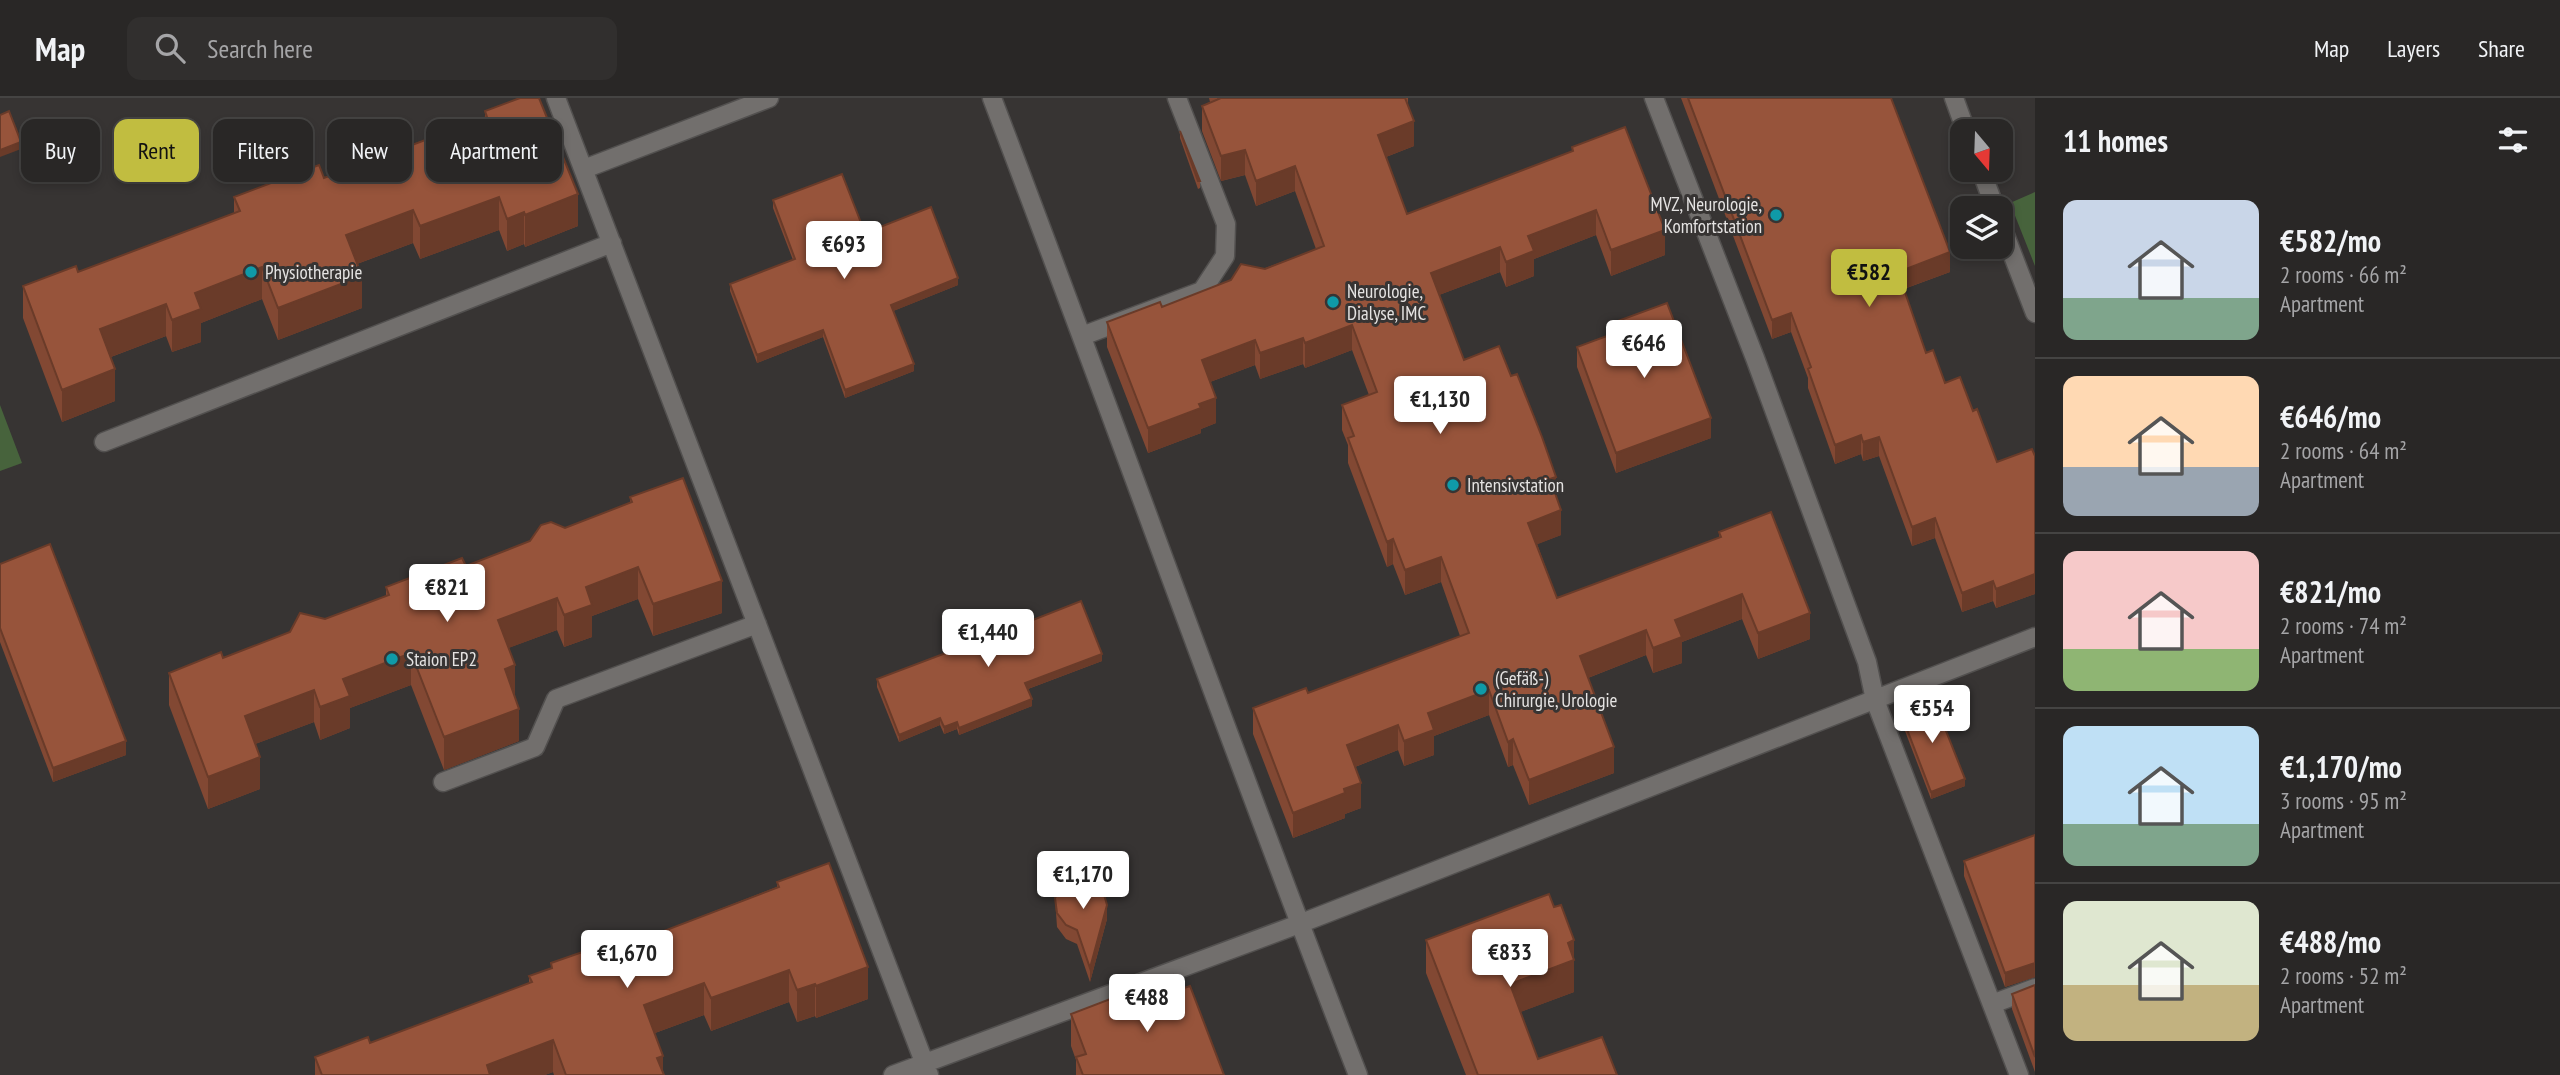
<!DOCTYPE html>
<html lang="en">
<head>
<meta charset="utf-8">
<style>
  body { margin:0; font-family:"PT Sans Narrow",sans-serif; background:#312f2e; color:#f1f3f6; height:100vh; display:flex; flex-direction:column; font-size:26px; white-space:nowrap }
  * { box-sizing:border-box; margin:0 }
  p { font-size:23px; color:#a5a5a7 }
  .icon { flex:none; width:38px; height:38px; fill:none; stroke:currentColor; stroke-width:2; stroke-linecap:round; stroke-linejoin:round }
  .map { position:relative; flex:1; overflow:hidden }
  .side { display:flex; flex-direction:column; background:#292726; width:525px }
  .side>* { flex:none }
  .top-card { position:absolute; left:21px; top:21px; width:665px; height:63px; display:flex; gap:14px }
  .needle { width:46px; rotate:161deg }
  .tools { position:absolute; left:1950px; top:21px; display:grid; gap:14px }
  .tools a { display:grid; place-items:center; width:63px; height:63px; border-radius:14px; background:#292726; box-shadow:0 4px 10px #0003,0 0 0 2px #454443; font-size:35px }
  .price { position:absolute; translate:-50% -60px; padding:0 16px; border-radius:7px; background:#fff; color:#222; font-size:23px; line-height:46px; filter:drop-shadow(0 2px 4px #0008) }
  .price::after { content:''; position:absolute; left:50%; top:42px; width:21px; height:16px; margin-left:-10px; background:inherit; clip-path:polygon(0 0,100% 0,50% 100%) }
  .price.selected { background:#c1bd40; color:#111 }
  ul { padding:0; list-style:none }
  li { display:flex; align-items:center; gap:21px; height:175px; padding:0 28px }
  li+li { border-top:2px solid #454443 }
  li span { display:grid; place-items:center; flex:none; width:196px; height:140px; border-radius:14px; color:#555 }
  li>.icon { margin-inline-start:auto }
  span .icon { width:84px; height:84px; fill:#fffc; stroke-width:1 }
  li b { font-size:30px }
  h2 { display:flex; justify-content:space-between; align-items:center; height:84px; padding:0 28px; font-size:30px }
  .chip { padding:0 24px; border-radius:14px; background:#292726; box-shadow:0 4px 10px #0003,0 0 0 2px #454443; font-size:24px; line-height:63px }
  .chip.selected { background:#c1bd40; color:#111 }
  header { display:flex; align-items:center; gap:42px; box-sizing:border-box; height:98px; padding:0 35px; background:#292726; border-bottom:2px solid #454443 }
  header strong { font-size:33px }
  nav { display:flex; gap:38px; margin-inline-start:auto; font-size:24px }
  .search { width:490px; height:63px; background:#312f2e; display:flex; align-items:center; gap:18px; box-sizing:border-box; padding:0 24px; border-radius:14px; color:#a5a5a7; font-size:26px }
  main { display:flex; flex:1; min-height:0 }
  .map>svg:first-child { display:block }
  .green { fill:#47633c }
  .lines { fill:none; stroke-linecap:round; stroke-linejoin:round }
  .service-casing { stroke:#52504f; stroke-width:21 }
  .service { stroke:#726f6d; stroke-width:18 }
  .wall { fill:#824833 }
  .shaded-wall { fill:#6a3b29 }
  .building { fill:#97543b; stroke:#6a3b29; stroke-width:2 }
  .culture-dot { fill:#0f9aa8; stroke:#373433; stroke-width:2.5 }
  .labels { text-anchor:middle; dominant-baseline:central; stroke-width:6; stroke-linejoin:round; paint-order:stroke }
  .poi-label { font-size:19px; fill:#e5e3e2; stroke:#373433; text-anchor:start }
</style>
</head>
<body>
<header>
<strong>Map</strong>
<div class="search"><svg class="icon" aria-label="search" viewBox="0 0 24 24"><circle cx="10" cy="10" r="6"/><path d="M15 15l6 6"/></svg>Search here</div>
<nav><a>Map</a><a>Layers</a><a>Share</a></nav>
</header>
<main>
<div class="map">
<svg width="2035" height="977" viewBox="0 0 2035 977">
  <rect width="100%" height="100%" fill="#373433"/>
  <path class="green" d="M2035,94V168L2010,105Z
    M0,307L22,365L0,373Z"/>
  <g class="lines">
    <g class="service-casing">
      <path id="service" d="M556,0L929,977
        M992,0C1116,325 1232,653 1358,977
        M1654,0L1755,260L1867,564L1875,602L2019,977
        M1954,0L1966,33
        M584,71L769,0
        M1981,72L1995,110
        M2000,124L2035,215
        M1082,238L1202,193L1225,158L1226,126L1177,0
        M104,344L612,145
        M443,684L535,649L556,601L757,526
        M1992,906L2035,890
        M893,977L1299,826L2035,539"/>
    </g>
    <use href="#service" class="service"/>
  </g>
  <path class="wall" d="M1209,0H1408V8L1414,48L1386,59L1407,116L1572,54V49L1665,157L1611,178L1596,137L1534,161V178L1506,189L1500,174L1439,197L1464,262L1556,399L1561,437L1537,446L1557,500L1719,440V434L1810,541L1758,561L1742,521L1682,544V565L1653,575L1646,557L1588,580L1614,675L1529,707L1513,667L1508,669L1489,617L1434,638V657L1404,668L1398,652L1355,669L1361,710L1345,716V720L1293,740L1253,636V610L1308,595L1460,538L1441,484L1405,497L1393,466L1387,469L1348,365V347L1342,332V307L1369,297L1352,252L1305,270L1303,266L1260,281L1255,267L1210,284L1216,325L1201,331V335L1148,355L1107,249V224L1162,209L1316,151L1295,93L1256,108L1245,77L1221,83L1202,33V8L1210,4Z
    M1681,0H1891L1950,174L1904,191L1926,255L1945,285L1973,313L1997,364L2035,358V496L1996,510L1993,503L1962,514L1935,440L1912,448L1879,358L1863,363L1861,356L1835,366L1808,290V280L1791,234L1772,241Z
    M485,13L578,128L525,149L524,146L507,153L499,132L420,161L413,145L357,166L362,210L278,242L262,201L201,225V244L172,254L166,238L111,259L115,303L62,324L23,220V188L78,174L234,115V99L324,80L485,19Z
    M1180,33L1200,83V90L1198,91L1180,40Z
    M773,102L865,135L958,187L893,213L914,273L845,300L823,239L757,265L730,193V186L793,162L773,110Z
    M1615,224L1711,340L1616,375L1577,269V249L1615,235Z
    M630,399L722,515L653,538L638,501L592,518V539L564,549L557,532L508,550L519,643L444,672L411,587L350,610V630L320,642L314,624L255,646L260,691L208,711L169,607V575L223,560L386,498V489L466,468L630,405Z
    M0,466L126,657L53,684L0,544Z
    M1005,533L1102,563L1028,591L1032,608L959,637L957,631L944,636L940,627L899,644L877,589V581L951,553L946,541V534Z
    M1900,613L1965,688L1931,701L1900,620Z
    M2035,737V879L2005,889L1964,778V763Z
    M777,784L868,901L816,920L815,918L797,924L789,904L711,933L704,917L655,935L664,977H554L553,974L545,977H315V959L370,945L529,885V878L551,870V865L592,855L617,851L777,789Z
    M1055,800L1107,821L1090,884L1077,846L1066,841L1057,829Z
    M1554,809L1574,874V894L1520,914L1538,961L1617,977H1466L1426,875V842Z
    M2035,887V974L2012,911V896Z
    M1178,892L1224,977H1076V962L1071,948V916Z"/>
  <path class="shaded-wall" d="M1414,23V48L1378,62V37Z
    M21,44V51L0,59V52Z
    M1245,52V77L1221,83V58Z
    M1295,68V93L1256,108V83Z
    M578,96V128L525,149V117Z
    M499,99V132L420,161V128Z
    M413,112V145L346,170V137Z
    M1596,112V137L1534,161V178L1506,189V164L1528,138Z
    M524,114V146L507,153V121Z
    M1665,132V157L1611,178V152Z
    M1500,149V174L1431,200V175Z
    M1950,154V174L1898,193V174Z
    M262,169V201L201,225V244L172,254V222L195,195Z
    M362,178V210L278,242V210Z
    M958,180V187L891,214V207Z
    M166,206V238L100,263V231Z
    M1791,215V234L1772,241V222Z
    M1352,227V252L1305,270V245Z
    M823,232V239L757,265V257Z
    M1303,240V266L1260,281V255Z
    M1255,242V267L1202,287V262Z
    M914,266V273L845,300V292Z
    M115,271V303L62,324V292Z
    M1216,300V325L1201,331V335L1148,355V330L1199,306Z
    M1711,320V340L1616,375V355Z
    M1861,337V356L1835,366V347Z
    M1879,339V358L1863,363V344Z
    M1556,379V405L1550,381Z
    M1561,412V437L1528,450V425Z
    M1935,420V440L1912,448V429Z
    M1393,441V466L1387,469V444Z
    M1441,459V484L1405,497V472Z
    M638,469V501L592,518V539L564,549V517L586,489Z
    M2035,476V496L1996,510V491Z
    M722,483V515L653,538V506Z
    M1993,483V503L1962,514V495Z
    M1742,496V521L1682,544V565L1653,575V550L1675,522Z
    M557,500V532L498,554V522Z
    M1810,515V541L1758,561V535Z
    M1646,532V557L1580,583V558Z
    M411,555V587L350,610V630L320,642V609L343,581Z
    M1102,556V563L1025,592V585Z
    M515,567V599L505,571Z
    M314,592V624L245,650V618Z
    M1489,592V617L1434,638V657L1404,668V643L1428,615Z
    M1032,601V608L959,637V630Z
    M519,611V643L444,672V639Z
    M940,620V627L899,644V637Z
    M957,624V631L944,636V629Z
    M1398,627V652L1347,672V647Z
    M1513,641V667L1508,669V644Z
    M126,643V657L53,684V670Z
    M1614,649V675L1529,707V682Z
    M260,659V691L208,711V679Z
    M1965,681V688L1931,701V694Z
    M1361,685V710L1345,716V720L1293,740V715L1344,691Z
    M1107,807V821L1090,884V870Z
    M1574,842V894L1510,918V886L1568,845Z
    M2035,865V879L2005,889V875Z
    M868,869V901L816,920V888Z
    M789,872V904L711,933V900Z
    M704,885V917L644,939V907Z
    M815,886V918L797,924V892Z
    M553,942V974L545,977H487V967Z
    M663,958V977L657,960Z"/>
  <path class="building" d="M520,0H539L578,96L525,117L524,114L507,121L499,99L420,128L413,112L346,137L362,178L278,210L262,169L195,195L201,211L172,222L166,206L100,231L115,271L62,292L23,188L76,168L78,174L240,113L234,99L319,67L324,80L487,19L485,13Z
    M1218,0H1405L1414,23L1378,37L1407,116L1573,53L1572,49L1625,29L1665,132L1611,152L1596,112L1528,138L1534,153L1506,164L1500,149L1431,175L1464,262L1499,248L1511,278L1517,276L1542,339L1556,379L1550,381L1561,412L1528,425L1557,500L1721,439L1719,434L1771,414L1810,515L1758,535L1742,496L1675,522L1682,539L1653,550L1646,532L1580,558L1614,649L1529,682L1513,641L1508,644L1489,592L1428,615L1434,632L1404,643L1398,627L1347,647L1361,685L1344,691L1345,695L1293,715L1253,610L1306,590L1308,595L1469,535L1441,459L1405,472L1393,441L1387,444L1348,340L1354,338L1342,307L1377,294L1352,227L1305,245L1303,240L1260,255L1255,242L1202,262L1216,300L1199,306L1201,310L1148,330L1107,224L1160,204L1162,209L1231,182L1241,166L1265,171L1324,148L1295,68L1256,83L1245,52L1221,58L1202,8L1219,1Z
    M1688,0H1891L1950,154L1898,174L1926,255L1933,252L1945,285L1960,279L1973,313L1977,311L1997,364L2032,351L2035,358V476L1996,491L1993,483L1962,495L1935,420L1912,429L1879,339L1863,344L1861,337L1835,347L1808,271L1811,269L1791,215L1772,222Z
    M9,13L21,44L0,52V17Z
    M1180,33L1200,83H1198Z
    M842,76L865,135L931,109L958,180L891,207L914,266L845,292L823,232L757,257L730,186L795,161L773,102Z
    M1667,205L1711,320L1616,355L1577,249L1618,234L1615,224Z
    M683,380L722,483L653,506L638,469L586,489L592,507L564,517L557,500L498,522L515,567L505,571L519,611L444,639L411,555L343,581L350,598L320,609L314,592L245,618L260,659L208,679L169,575L221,554L223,560L290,534L300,515L325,521L389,497L386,489L462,460L466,468L530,443L541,427L551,424L565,430L632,404L630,399Z
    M50,446L126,643L53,670L0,530V466Z
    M1081,503L1102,556L1025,585L1032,601L959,630L957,624L944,629L940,620L899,637L877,581L954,552L946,534L998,514L1005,533Z
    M1933,600L1965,681L1931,694L1900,613Z
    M2035,737V865L2005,875L1964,763Z
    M829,765L868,869L816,888L815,886L797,892L789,872L711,900L704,885L644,907L663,958L657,960L664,977H566L553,942L487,967L490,977H322L315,959L368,939L370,945L532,884L529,878L552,870L551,865L591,851L592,855L615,846L617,851L779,789L777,784Z
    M1077,780L1092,782L1103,793L1107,807L1090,870L1077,832L1066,827L1057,815L1055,800L1063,786Z
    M1549,796L1554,809L1561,807L1574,842L1568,845L1574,862L1510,886L1538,961L1602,939L1617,977H1478L1426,842Z
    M1173,877L1178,892L1190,888L1224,977H1083L1076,959L1086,956L1071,916Z
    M2035,887V959L2012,896Z"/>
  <g class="culture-dot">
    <circle cx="1776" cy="117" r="7"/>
    <circle cx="251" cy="174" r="7"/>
    <circle cx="1333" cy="204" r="7"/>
    <circle cx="1453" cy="387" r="7"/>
    <circle cx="392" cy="561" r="7"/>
    <circle cx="1481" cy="591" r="7"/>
  </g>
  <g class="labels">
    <g class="poi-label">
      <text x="1762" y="106" text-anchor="end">MVZ, Neurologie,<tspan x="1762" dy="22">Komfortstation</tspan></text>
      <text x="265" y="174">Physiotherapie</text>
      <text x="1347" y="193">Neurologie,<tspan x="1347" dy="22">Dialyse, IMC</tspan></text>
      <text x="1467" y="387">Intensivstation</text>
      <text x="406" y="561">Staion EP2</text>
      <text x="1495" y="580">(Gefäß-)<tspan x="1495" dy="22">Chirurgie, Urologie</tspan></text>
    </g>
  </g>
</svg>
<div class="tools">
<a><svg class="needle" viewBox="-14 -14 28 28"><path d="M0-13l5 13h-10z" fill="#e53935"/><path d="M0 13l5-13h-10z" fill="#a5a5a7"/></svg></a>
<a><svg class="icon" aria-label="layers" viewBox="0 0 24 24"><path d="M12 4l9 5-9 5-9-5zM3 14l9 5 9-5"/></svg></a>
</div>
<b class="price" style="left:844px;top:183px">€693</b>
<b class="price selected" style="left:1869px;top:211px">€582</b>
<b class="price" style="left:1644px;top:282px">€646</b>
<b class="price" style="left:1440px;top:338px">€1,130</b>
<b class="price" style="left:447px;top:526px">€821</b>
<b class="price" style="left:988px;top:571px">€1,440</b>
<b class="price" style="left:1932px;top:647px">€554</b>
<b class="price" style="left:1083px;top:813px">€1,170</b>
<b class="price" style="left:1510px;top:891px">€833</b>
<b class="price" style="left:627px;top:892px">€1,670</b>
<b class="price" style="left:1147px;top:936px">€488</b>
<div class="top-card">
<a class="chip">Buy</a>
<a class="chip selected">Rent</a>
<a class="chip">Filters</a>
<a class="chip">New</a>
<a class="chip">Apartment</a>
</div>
</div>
<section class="side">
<h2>11 homes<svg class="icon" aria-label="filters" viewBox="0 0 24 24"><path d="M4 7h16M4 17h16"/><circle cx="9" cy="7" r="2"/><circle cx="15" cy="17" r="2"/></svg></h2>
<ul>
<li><span style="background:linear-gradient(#c9d6e8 70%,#7fa58c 0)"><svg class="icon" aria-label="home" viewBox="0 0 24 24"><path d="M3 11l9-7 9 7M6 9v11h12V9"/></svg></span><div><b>€582/mo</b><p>2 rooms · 66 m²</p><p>Apartment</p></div></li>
<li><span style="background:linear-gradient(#ffd9b3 65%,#9aa5b1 0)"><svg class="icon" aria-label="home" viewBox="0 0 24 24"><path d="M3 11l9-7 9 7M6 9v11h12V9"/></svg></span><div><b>€646/mo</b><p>2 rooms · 64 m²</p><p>Apartment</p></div></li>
<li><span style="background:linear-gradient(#f6c9c9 70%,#8fb573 0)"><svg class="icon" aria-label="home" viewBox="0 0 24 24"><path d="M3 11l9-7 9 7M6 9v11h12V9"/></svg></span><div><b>€821/mo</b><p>2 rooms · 74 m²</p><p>Apartment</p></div></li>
<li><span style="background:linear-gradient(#bfe0f5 70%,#7fa58c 0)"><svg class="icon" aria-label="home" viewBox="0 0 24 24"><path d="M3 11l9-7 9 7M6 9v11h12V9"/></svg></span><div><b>€1,170/mo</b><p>3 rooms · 95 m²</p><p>Apartment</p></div></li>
<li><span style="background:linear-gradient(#dfe7d0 60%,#c2b280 0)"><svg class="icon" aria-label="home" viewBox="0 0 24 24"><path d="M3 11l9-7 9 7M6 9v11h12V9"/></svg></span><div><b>€488/mo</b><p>2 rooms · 52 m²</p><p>Apartment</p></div></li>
</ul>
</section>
</main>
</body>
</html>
